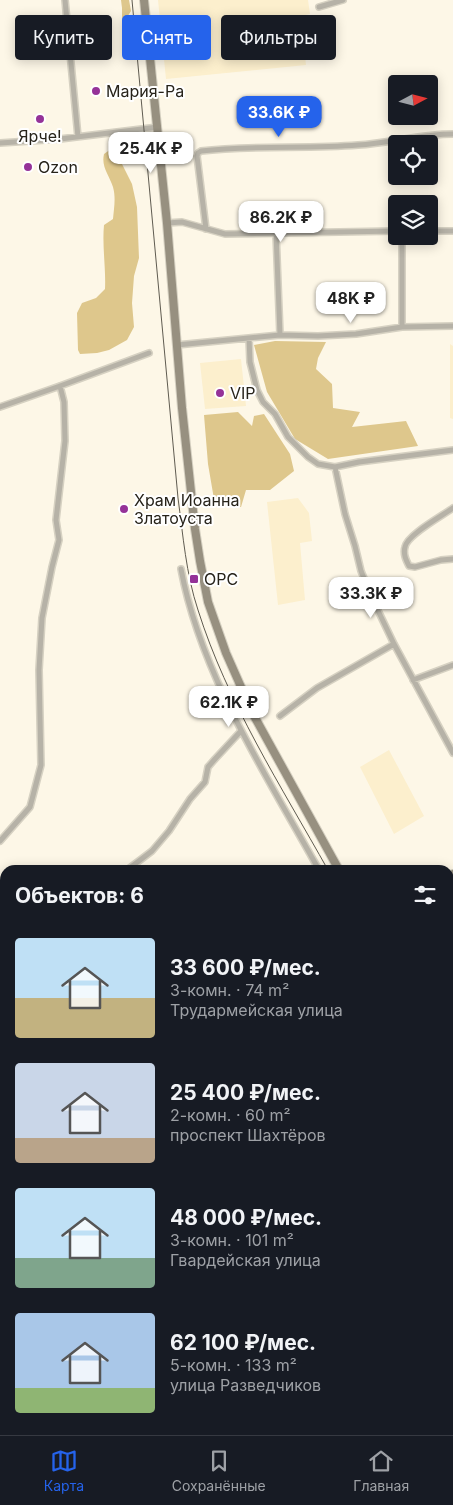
<!DOCTYPE html>
<html lang="ru">
<head>
<meta charset="utf-8">
<style>
  body { margin:0; font-family:Inter,sans-serif; background:#20242c; color:#f1f3f6; height:100vh; display:flex; flex-direction:column; font-size:19px; white-space:nowrap }
  * { box-sizing:border-box; margin:0 }
  p { font-size:16px; color:#9ea1a6 }
  .icon { flex:none; width:28px; height:28px; fill:none; stroke:currentColor; stroke-width:2; stroke-linecap:round; stroke-linejoin:round }
  .map { position:relative; flex:1; overflow:hidden }
  .side { position:absolute; left:0px; top:865px; width:454px; height:570px; display:flex; flex-direction:column; background:#171b24; border-radius:15px 15px 0 0; box-shadow:0 2px 12px #0003 }
  .side>* { flex:none }
  .banner { position:absolute; left:15px; top:15px; width:424px; height:45px; display:flex; gap:10px }
  .needle { width:32px; rotate:83deg }
  .fabs { position:absolute; left:388px; top:75px; display:grid; gap:10px }
  .fabs a { display:grid; place-items:center; width:50px; height:50px; border-radius:5px; background:#171b24; box-shadow:0 2px 12px #0003; font-size:25px }
  .price { position:absolute; translate:-50% -42px; padding:0 11px; border-radius:10px; background:#fff; color:#222; font-size:16px; line-height:32px; filter:drop-shadow(0 1px 2px #0008) }
  .price::after { content:''; position:absolute; left:50%; top:30px; width:15px; height:11px; margin-left:-8px; background:inherit; clip-path:polygon(0 0,100% 0,50% 100%) }
  .price.current { background:#2563eb; color:#fff }
  ul { padding:0; list-style:none }
  li { display:flex; align-items:center; gap:15px; height:125px; padding:0 15px }
  li span { display:grid; place-items:center; flex:none; width:140px; height:100px; border-radius:5px; color:#555 }
  li>.icon { margin-inline-start:auto }
  span .icon { width:60px; height:60px; fill:#fffc; stroke-width:1 }
  li b { font-size:21px }
  h2 { display:flex; justify-content:space-between; align-items:center; height:60px; padding:0 15px; font-size:21px }
  .chip { padding:0 18px; border-radius:5px; background:#171b24; box-shadow:0 2px 12px #0003; font-size:18px; line-height:45px }
  .chip.current { background:#2563eb; color:#fff }
  .tabs { display:flex; justify-content:space-around; align-items:center; height:70px; border-top:1px solid #363941; background:#171b24; font-size:14px; color:#9ea1a6 }
  .tabs a { display:grid; justify-items:center; gap:2px }
  .tabs .current { color:#2563eb }
  .map>svg:first-child { display:block }
  .built { fill:#fcefcd }
  .green { fill:#dec78c }
  .lines { fill:none; stroke-linecap:round; stroke-linejoin:round }
  .street-casing { stroke:#d6d1c2; stroke-width:8 }
  .secondary-casing { stroke:#d6d1c2; stroke-width:10 }
  .primary-casing { stroke:#d6d1c2; stroke-width:11 }
  .street { stroke:#b6b2a7; stroke-width:5 }
  .secondary { stroke:#979080; stroke-width:8 }
  .primary { stroke:#807864; stroke-width:9 }
  .tram { stroke:#5f5b50; stroke-width:1 }
  .poi-dot { fill:#953298; stroke:#fff; stroke-width:2 }
  .labels { text-anchor:middle; dominant-baseline:central; stroke-width:4; stroke-linejoin:round; paint-order:stroke }
  .poi-label { font-size:16px; fill:#27231a; stroke:#fff; text-anchor:start }
</style>
</head>
<body>
<div class="map">
<svg width="453" height="1435" viewBox="0 0 453 1435">
  <rect width="100%" height="100%" fill="#fdf7e7"/>
  <path class="built" d="M158,0H308L310,14L301,16L306,65L166,79Z
    M450,344L453,346V419L450,418Z
    M241,359L246,406L205,409L200,363Z
    M298,498L309,513L312,541L300,543L305,600L278,605L267,502Z
    M389,750L424,816L394,834L360,767Z"/>
  <path class="green" d="M121,0H129L131,11L124,22L122,20V8Z
    M111,149L122,164L132,184L137,207L139,258L134,276L132,303L134,327L127,340L109,350L97,353L80,354L78,350L77,313L82,303L96,298L105,289C106,268 102,246 104,225L113,219C114,208 116,198 113,187C109,175 101,167 104,154Z
    M275,341L326,342L318,358L316,369L332,384L333,408L360,412L352,427L406,421L418,446L328,459L295,439L267,392L254,345Z
    M238,412L252,426L254,416L264,414L290,454L294,471L270,490H246L241,507L215,505L208,464L204,415Z
    M449,1129L453,1137V1225L449,1223Z
    M453,1314V1347L449,1337V1319Z
    M365,1430H403L405,1435H354Z"/>
  <g class="lines">
    <g class="street-casing">
      <path id="street" d="M65,0L78,137
        M319,7L343,0
        M0,143L60,139L158,127
        M167,223L182,222L225,234L396,231
        M206,229L197,156L198,153L201,151C253,145 306,149 358,145C390,143 421,134 453,134
        M429,231H453
        M276,233L280,335
        M402,236V327
        M249,338L250,362L257,390L263,402L275,414L288,437L308,457L318,464L335,467L359,462L453,450
        M177,345L280,335L318,336L356,334L402,327L453,326
        M0,407L60,386L149,353
        M335,467L345,514L355,546L361,571L372,598L394,644L453,753
        M453,508C442,516 407,535 405,547C403,554 406,560 409,566L415,567L441,560L453,559
        M181,569C201,676 267,776 319,870
        M413,680L453,665
        M280,716L317,688L394,644
        M0,841L30,807L41,765L39,670L42,618L52,567L59,540L56,520L65,441L64,402L60,386
        M127,870L152,851L169,831L190,799L205,782L208,767L215,759L241,731
        M0,1086L1,1065L5,1046
        M0,1115L5,1125
        M0,1294L5,1292
        M0,1330L5,1341
        M46,1430L48,1435
        M168,1430L170,1435
        M423,1430L426,1435
        M267,1435L278,1430"/>
    </g>
    <g class="secondary-casing">
      <path id="secondary" d="M144,0L167,223L182,408L195,529L200,561L208,602L226,653L253,714L339,870
        M449,876L453,874
        M449,893L453,891
        M449,1071L453,1079
        M449,1105L453,1113
        M313,1430L315,1435"/>
    </g>
    <g class="primary-casing">
      <path id="primary" d="M0,937L5,942
        M0,1143L5,1141"/>
    </g>
    <use href="#street" class="street"/>
    <use href="#secondary" class="secondary"/>
    <use href="#primary" class="primary"/>
    <path class="tram" d="M132,0L178,498C183,535 186,574 198,610C227,702 281,786 328,870
      M449,1090L453,1097"/>
  </g>
  <g class="poi-dot">
    <circle cx="96" cy="91" r="5"/>
    <circle cx="40" cy="119" r="5"/>
    <circle cx="28" cy="167" r="5"/>
    <circle cx="220" cy="393" r="5"/>
    <circle cx="124" cy="509" r="5"/>
    <rect x="189" y="574" width="10" height="10" rx="2.5"/>
  </g>
  <g class="labels">
    <g class="poi-label">
      <text x="106" y="91">Мария-Ра</text>
      <text x="40" y="136" text-anchor="middle">Ярче!</text>
      <text x="38" y="167">Ozon</text>
      <text x="230" y="393">VIP</text>
      <text x="134" y="500">Храм Иоанна<tspan x="134" dy="18">Златоуста</tspan></text>
      <text x="204" y="579">ОРС</text>
    </g>
  </g>
</svg>
<div class="fabs">
<a><svg class="needle" viewBox="-14 -14 28 28"><path d="M0-13l5 13h-10z" fill="#e53935"/><path d="M0 13l5-13h-10z" fill="#9ea1a6"/></svg></a>
<a><svg class="icon" aria-label="locate" viewBox="0 0 24 24"><circle cx="12" cy="12" r="6"/><path d="M12 2v4M12 18v4M2 12h4M18 12h4"/></svg></a>
<a><svg class="icon" aria-label="layers" viewBox="0 0 24 24"><path d="M12 4l9 5-9 5-9-5zM3 14l9 5 9-5"/></svg></a>
</div>
<b class="price current" style="left:279px;top:138px">33.6K ₽</b>
<b class="price" style="left:151px;top:174px">25.4K ₽</b>
<b class="price" style="left:281px;top:243px">86.2K ₽</b>
<b class="price" style="left:351px;top:324px">48K ₽</b>
<b class="price" style="left:371px;top:619px">33.3K ₽</b>
<b class="price" style="left:229px;top:728px">62.1K ₽</b>
<div class="banner">
<a class="chip">Купить</a>
<a class="chip current">Снять</a>
<a class="chip">Фильтры</a>
</div>
<section class="side">
<h2>Объектов: 6<svg class="icon" aria-label="filters" viewBox="0 0 24 24"><path d="M4 7h16M4 17h16"/><circle cx="9" cy="7" r="2"/><circle cx="15" cy="17" r="2"/></svg></h2>
<ul>
<li><span style="background:linear-gradient(#bfe0f5 60%,#c2b280 0)"><svg class="icon" aria-label="home" viewBox="0 0 24 24"><path d="M3 11l9-7 9 7M6 9v11h12V9"/></svg></span><div><b>33 600 ₽/мес.</b><p>3-комн. · 74 m²</p><p>Трудармейская улица</p></div></li>
<li><span style="background:linear-gradient(#c9d6e8 75%,#b9a48a 0)"><svg class="icon" aria-label="home" viewBox="0 0 24 24"><path d="M3 11l9-7 9 7M6 9v11h12V9"/></svg></span><div><b>25 400 ₽/мес.</b><p>2-комн. · 60 m²</p><p>проспект Шахтёров</p></div></li>
<li><span style="background:linear-gradient(#bfe0f5 70%,#7fa58c 0)"><svg class="icon" aria-label="home" viewBox="0 0 24 24"><path d="M3 11l9-7 9 7M6 9v11h12V9"/></svg></span><div><b>48 000 ₽/мес.</b><p>3-комн. · 101 m²</p><p>Гвардейская улица</p></div></li>
<li><span style="background:linear-gradient(#a9c7e8 75%,#8fb573 0)"><svg class="icon" aria-label="home" viewBox="0 0 24 24"><path d="M3 11l9-7 9 7M6 9v11h12V9"/></svg></span><div><b>62 100 ₽/мес.</b><p>5-комн. · 133 m²</p><p>улица Разведчиков</p></div></li>
</ul>
</section>
</div>
<nav class="tabs">
<a class="current"><svg class="icon" aria-label="map" viewBox="0 0 24 24"><path d="M3 6l6-2 6 2 6-2v14l-6 2-6-2-6 2zM9 4v14M15 6v14"/></svg>Карта</a>
<a><svg class="icon" aria-label="saved" viewBox="0 0 24 24"><path d="M7 4h10v16l-5-4-5 4z"/></svg>Сохранённые</a>
<a><svg class="icon" aria-label="home" viewBox="0 0 24 24"><path d="M3 11l9-7 9 7M6 9v11h12V9"/></svg>Главная</a>
</nav>
</body>
</html>
